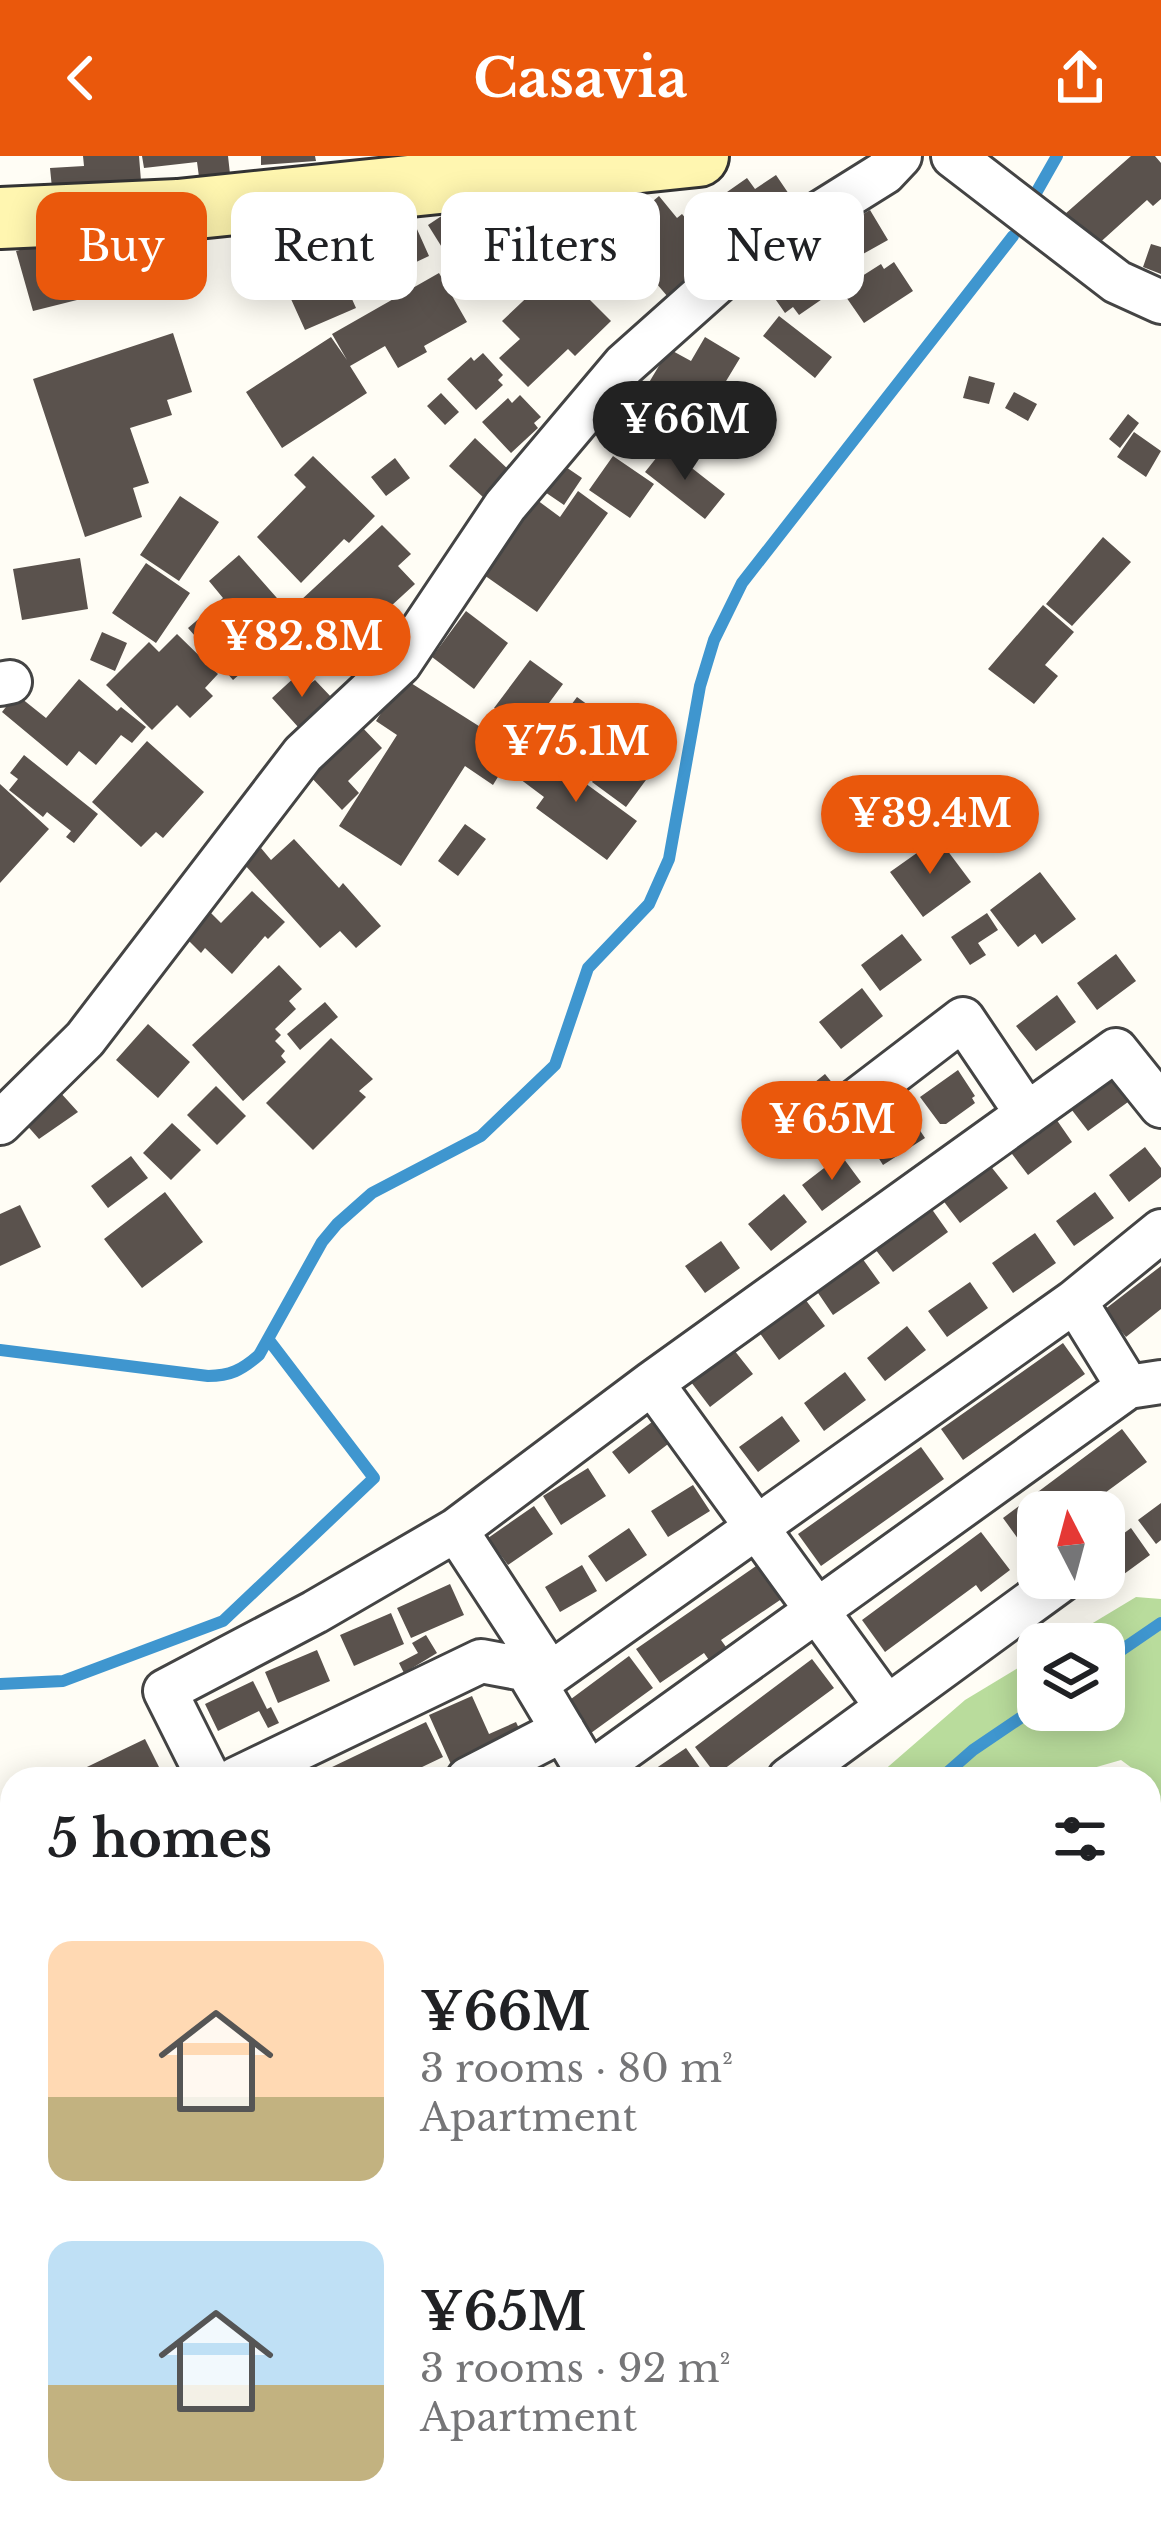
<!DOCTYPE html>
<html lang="en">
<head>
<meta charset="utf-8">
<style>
  body { margin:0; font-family:"Libre Baskerville",serif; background:#f6f6f6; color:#202124; height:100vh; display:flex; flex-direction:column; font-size:45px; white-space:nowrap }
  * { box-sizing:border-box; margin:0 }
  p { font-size:39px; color:#757577 }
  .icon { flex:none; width:66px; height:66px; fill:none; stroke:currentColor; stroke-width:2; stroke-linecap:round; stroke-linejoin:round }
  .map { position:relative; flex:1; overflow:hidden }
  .details { position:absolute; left:0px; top:1611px; width:1161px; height:771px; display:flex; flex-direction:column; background:#fff; border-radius:36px 36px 0 0; box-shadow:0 6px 30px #0003 }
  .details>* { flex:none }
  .banner { position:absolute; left:36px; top:36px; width:1089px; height:108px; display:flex; gap:24px }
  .needle { width:78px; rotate:354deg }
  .tools { position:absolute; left:1017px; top:1335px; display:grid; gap:24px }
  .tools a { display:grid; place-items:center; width:108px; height:108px; border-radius:24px; background:#fff; box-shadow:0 6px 30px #0003; font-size:60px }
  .price { position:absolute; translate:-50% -102px; padding:0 27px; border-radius:42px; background:#ea580c; color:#fff; font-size:39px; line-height:78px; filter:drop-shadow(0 3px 6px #0008) }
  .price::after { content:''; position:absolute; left:50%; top:72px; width:36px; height:27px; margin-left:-18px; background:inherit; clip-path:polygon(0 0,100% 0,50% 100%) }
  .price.on { background:#222; color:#fff }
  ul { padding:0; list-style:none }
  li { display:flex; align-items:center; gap:36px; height:300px; padding:0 48px }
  li span { display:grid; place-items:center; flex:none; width:336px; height:240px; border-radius:24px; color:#555 }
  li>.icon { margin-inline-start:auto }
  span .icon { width:144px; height:144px; fill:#fffc; stroke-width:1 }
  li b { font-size:51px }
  h2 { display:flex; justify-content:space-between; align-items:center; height:144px; padding:0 48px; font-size:51px }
  .chip { padding:0 42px; border-radius:24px; background:#fff; box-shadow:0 6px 30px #0003; font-size:42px; line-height:108px }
  .chip.on { background:#ea580c; color:#fff }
  header { display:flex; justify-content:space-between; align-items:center; height:156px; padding:0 48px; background:#ea580c; color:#fff; font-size:54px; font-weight:800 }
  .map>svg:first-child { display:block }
  .forest { fill:#b9dc9c }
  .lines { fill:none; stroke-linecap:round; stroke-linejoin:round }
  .stream { stroke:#3f96cf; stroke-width:12 }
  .building { fill:#5a524d }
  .street-casing { stroke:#444; stroke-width:48 }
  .secondary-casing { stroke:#333; stroke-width:66 }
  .street { stroke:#fff; stroke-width:42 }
  .secondary { stroke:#fff6b0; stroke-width:60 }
</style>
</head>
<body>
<header><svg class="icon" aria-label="back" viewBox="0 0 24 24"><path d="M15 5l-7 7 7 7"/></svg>Casavia<svg class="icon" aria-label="share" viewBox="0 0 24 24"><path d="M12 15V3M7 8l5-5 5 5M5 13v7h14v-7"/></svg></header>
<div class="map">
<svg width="1161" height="2380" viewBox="0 0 1161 2380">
  <rect width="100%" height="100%" fill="#fffdf5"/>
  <path class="forest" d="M1136,1441L1161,1443V1722L1149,1726L1152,1627L1121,1604L1055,1623H874L965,1544L1038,1500V1554H1104V1488H1058Z
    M1161,1857V2380H66L78,2370H1149V1867Z"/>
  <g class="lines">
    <path class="stream" d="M1032,44L1057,0
      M0,1194L208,1220C230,1220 242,1214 259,1199L322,1086L337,1068L372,1037L481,980L555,909L588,812L649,748L669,703L700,530L714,484L742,427L1013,80
      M1104,1506L1161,1467
      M0,1528L63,1525L223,1465L374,1322L268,1183
      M940,1623L973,1594L1038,1550
      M0,2144L12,2135"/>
  </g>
  <path class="building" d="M83,0H139L141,25L52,32L50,12L84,10Z
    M142,0H228L230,18L199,21L197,6L144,12Z
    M261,0H315L316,5L261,9Z
    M1131,0H1155L1161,7V43L1153,50L1147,44L1095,91L1065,58Z
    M776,19L795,47L720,97L697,64L720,48L717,43L747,22L755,33Z
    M606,33L626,59L588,87L568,61Z
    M659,40L677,62L682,58L718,100L668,141L614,78Z
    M490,45L502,62L511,56L538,92L532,96L545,114L505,142L483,112L500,100L490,86L475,97L445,57L458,47L469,61Z
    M408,53L429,100L363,131L341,85Z
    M870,54L888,84L854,103L837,74Z
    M446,57L471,99L453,109L428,69Z
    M318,67L356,152L305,174L267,90Z
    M832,76L860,117L799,159L793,151L785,157L762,124Z
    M73,80L89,141L33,155L16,95Z
    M1151,88L1161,91V118L1143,111Z
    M894,106L913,135L864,167L844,138L861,126L859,122L881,108L884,113Z
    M558,112L611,165L575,200L568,193L528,231L499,202L520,183L502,165Z
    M439,117L467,166L424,190L427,196L398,212L385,190L350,210L367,237L282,292L246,236L331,181L347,204L332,178Z
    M779,160L832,201L815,222L763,180Z
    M173,177L192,236L167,244L172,259L130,272L149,327L133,332L142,361L85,381L33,223Z
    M705,181L740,202L688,288L632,255L669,193L691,205Z
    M483,197L503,219L498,224L503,229L476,254L447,223L471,201L474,205Z
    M969,220L995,227L989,248L963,242Z
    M1014,236L1037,248L1028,265L1005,252Z
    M441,237L459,256L445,269L427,250Z
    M520,239L541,261L534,267L538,272L511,297L482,266L508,242L512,247Z
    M1128,258L1139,267L1120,292L1109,283Z
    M1134,276L1161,295L1146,321L1117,301Z
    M475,282L510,315L484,342L449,310Z
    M665,291L725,338L705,363L645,316Z
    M313,300L375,360L349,387L344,383L301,427L257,381L306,331L294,319Z
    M613,300L654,328L630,362L589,334Z
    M395,302L410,322L386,340L371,321Z
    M560,307L582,322L564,349L542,334Z
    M578,335L608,357L537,456L484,419L537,344L560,361Z
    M180,340L219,366L179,425L140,399Z
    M382,369L411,398L398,410L415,428L378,462L371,455L338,485L300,445Z
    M1103,381L1131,406L1072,470L1046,448Z
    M239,399L299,467L233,524L188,472L223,442L209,425Z
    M80,402L88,453L22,464L13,413Z
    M146,407L190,437L156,487L112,457Z
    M1043,449L1074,476L1045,509L1058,520L1034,548L988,513Z
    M466,455L508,487L474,533L432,501Z
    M102,476L127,487L115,515L90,504Z
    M177,478L218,518L205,532L213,540L190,562L177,549L152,574L106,529L149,486L159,496Z
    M530,504L563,528L527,577L494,552Z
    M297,519L307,530L315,524L333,543L299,572L272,542Z
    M403,522L515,593L493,629L465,610L401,710L339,670L397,579L376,565Z
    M79,523L117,555L121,551L146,571L132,587L121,579L96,609L79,595L67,610L2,556L16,538L46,562Z
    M577,541L613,567L579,614L542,588Z
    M359,568L382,592L348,625L359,637L342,654L308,618Z
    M626,579L660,605L626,651L592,626Z
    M147,585L204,636L163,682L156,676L141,691L92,646Z
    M537,592L637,665L607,704L536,652L544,641L516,620Z
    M24,599L98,658L74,687L66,681L71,675L47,656L43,661L9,634L18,623L10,617Z
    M0,628L49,673L0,727Z
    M465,668L486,683L458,720L438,705Z
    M938,682L971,726L923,761L890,716Z
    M294,683L339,732L343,727L381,770L356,792L340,775L320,792L244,708L261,692L271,704Z
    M1040,716L1076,763L1042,788L1035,778L1018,791L990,754Z
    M252,735L285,766L268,783L265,780L232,818L205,792L201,797L183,779L207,753L221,767Z
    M987,757L998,774L978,787L986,799L970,809L951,781Z
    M902,778L922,804L880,835L861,809Z
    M1116,798L1136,825L1097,854L1077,827Z
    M279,809L302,833L289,845L296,853L275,873L281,879L275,885L285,895L281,900L286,906L243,945L192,889Z
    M862,832L883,860L841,893L819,866Z
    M1057,839L1076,866L1036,895L1016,870Z
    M325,846L338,861L300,894L287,878Z
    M148,868L190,906L158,942L116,904Z
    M331,882L373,923L359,935L366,941L313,994L266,947Z
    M958,914L975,940L972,942L975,947L946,968H940L920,941Z
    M825,918L843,940L801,973L784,951Z
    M1108,920L1128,946L1088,975L1068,949Z
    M216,930L246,960L217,989L187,959Z
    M59,935L78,956L39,983L24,966Z
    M907,955L925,982L883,1009L866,982Z
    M1054,960L1072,986L1028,1019L1009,994Z
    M172,967L201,994L171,1024L143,997Z
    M1145,991L1161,1012V1021L1129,1046L1109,1019Z
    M841,999L861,1026L822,1055L802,1029Z
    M131,1000L148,1022L108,1052L91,1030Z
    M989,1008L1008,1032L960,1067L942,1043Z
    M165,1036L203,1086L142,1132L104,1083Z
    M1095,1036L1114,1062L1074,1090L1056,1065Z
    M784,1038L807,1066L771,1095L748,1068Z
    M20,1049L41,1091L0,1110V1058Z
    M931,1052L948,1076L893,1116L875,1093Z
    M1035,1077L1056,1107L1013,1137L992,1107Z
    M721,1085L740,1112L705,1137L685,1110Z
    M862,1102L880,1127L833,1159L816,1134Z
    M1161,1110V1153L1126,1181L1104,1154Z
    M970,1126L988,1152L947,1181L928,1155Z
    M805,1143L825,1170L779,1204L759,1176Z
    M907,1170L926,1194L885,1225L867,1202Z
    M1063,1187L1085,1218L963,1304L941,1273Z
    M734,1194L753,1218L710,1251L691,1226Z
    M845,1216L866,1244L824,1275L804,1247Z
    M782,1260L800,1285L758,1316L739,1291Z
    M656,1263L672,1285L629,1318L612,1296Z
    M1122,1273L1147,1306L1079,1356H1038V1386L1027,1395L1003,1362Z
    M921,1291L944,1323L821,1410L798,1378Z
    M588,1312L606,1340L561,1369L543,1340Z
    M693,1329L710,1355L668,1381L651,1355Z
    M1161,1347V1384L1156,1388L1138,1364Z
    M534,1350L553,1378L508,1409L488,1382Z
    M629,1372L647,1399L606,1426L588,1400Z
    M1131,1372L1150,1399L1109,1429L1104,1422V1392Z
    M981,1376L1010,1414L981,1436L976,1429L885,1496L862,1464Z
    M759,1408L783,1442L721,1484L729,1495L711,1507L704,1497L660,1527L636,1493Z
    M582,1409L597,1435L560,1456L545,1431Z
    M450,1428L464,1459L411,1482L397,1452Z
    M391,1457L404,1488L354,1510L340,1479Z
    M426,1479L437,1497L404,1517L399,1507L418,1497L412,1487Z
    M317,1494L330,1525L278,1547L265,1516Z
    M629,1500L653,1532L591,1577L567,1546Z
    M812,1503L834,1532L716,1619L695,1591Z
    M253,1525L267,1553L271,1551L279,1567L268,1572L259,1555L218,1575L205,1548Z
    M472,1540L489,1578L516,1566L524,1583L454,1615L429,1559Z
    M426,1566L443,1601L397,1623H307Z
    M145,1583L159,1611L133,1623H62Z
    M686,1592L708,1623H640Z
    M0,1818L12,1837V1865L0,1873Z
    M12,2167V2229L0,2239V2176Z"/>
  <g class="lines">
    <g class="street-casing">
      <path id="street" d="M953,0L1117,126L1161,146
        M0,528L10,526
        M857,944L963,863L1027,958
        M0,967L85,883L303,598L400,507L505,350L624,209L735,110L884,17L900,0
        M1075,1145L1128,1231
        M652,1227L887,1551
        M456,1374L550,1518
        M527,1514L592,1623
        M589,1618L1128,1231L1161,1226
        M209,1623L165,1535L315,1456L456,1374L652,1227L1116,894L1161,950
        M236,1623L481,1505L550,1518L1075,1145L1161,1075
        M468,1623L563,1574
        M789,1623L1064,1422
        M0,1744L12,1738
        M0,2081L12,2071"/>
    </g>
    <g class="secondary-casing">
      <path id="secondary" d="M0,62L178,54L698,0
        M1149,1788L1161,1783
        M0,2377L12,2365"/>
    </g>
    <use href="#street" class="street"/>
    <use href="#secondary" class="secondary"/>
  </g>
</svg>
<div class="tools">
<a><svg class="needle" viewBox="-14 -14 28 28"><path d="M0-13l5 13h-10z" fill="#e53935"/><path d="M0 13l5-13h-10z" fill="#757577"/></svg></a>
<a><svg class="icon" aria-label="layers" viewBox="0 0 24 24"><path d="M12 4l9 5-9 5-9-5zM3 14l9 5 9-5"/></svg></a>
</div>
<b class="price on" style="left:685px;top:327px">¥66M</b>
<b class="price" style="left:302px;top:544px">¥82.8M</b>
<b class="price" style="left:576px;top:649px">¥75.1M</b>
<b class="price" style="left:930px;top:721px">¥39.4M</b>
<b class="price" style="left:832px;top:1027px">¥65M</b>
<div class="banner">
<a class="chip on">Buy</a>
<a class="chip">Rent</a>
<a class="chip">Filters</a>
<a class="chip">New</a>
</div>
<section class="details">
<h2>5 homes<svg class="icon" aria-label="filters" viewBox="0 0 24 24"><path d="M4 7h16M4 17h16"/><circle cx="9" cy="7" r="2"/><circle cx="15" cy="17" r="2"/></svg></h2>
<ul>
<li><span style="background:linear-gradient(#ffd9b3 65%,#c2b280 0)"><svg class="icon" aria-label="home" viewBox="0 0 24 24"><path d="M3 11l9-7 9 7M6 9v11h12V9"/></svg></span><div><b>¥66M</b><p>3 rooms · 80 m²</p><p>Apartment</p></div></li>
<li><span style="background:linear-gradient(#bfe0f5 60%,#c2b280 0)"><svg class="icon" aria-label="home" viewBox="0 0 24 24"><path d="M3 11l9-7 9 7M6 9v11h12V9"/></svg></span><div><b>¥65M</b><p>3 rooms · 92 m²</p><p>Apartment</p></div></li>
</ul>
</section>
</div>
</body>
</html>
